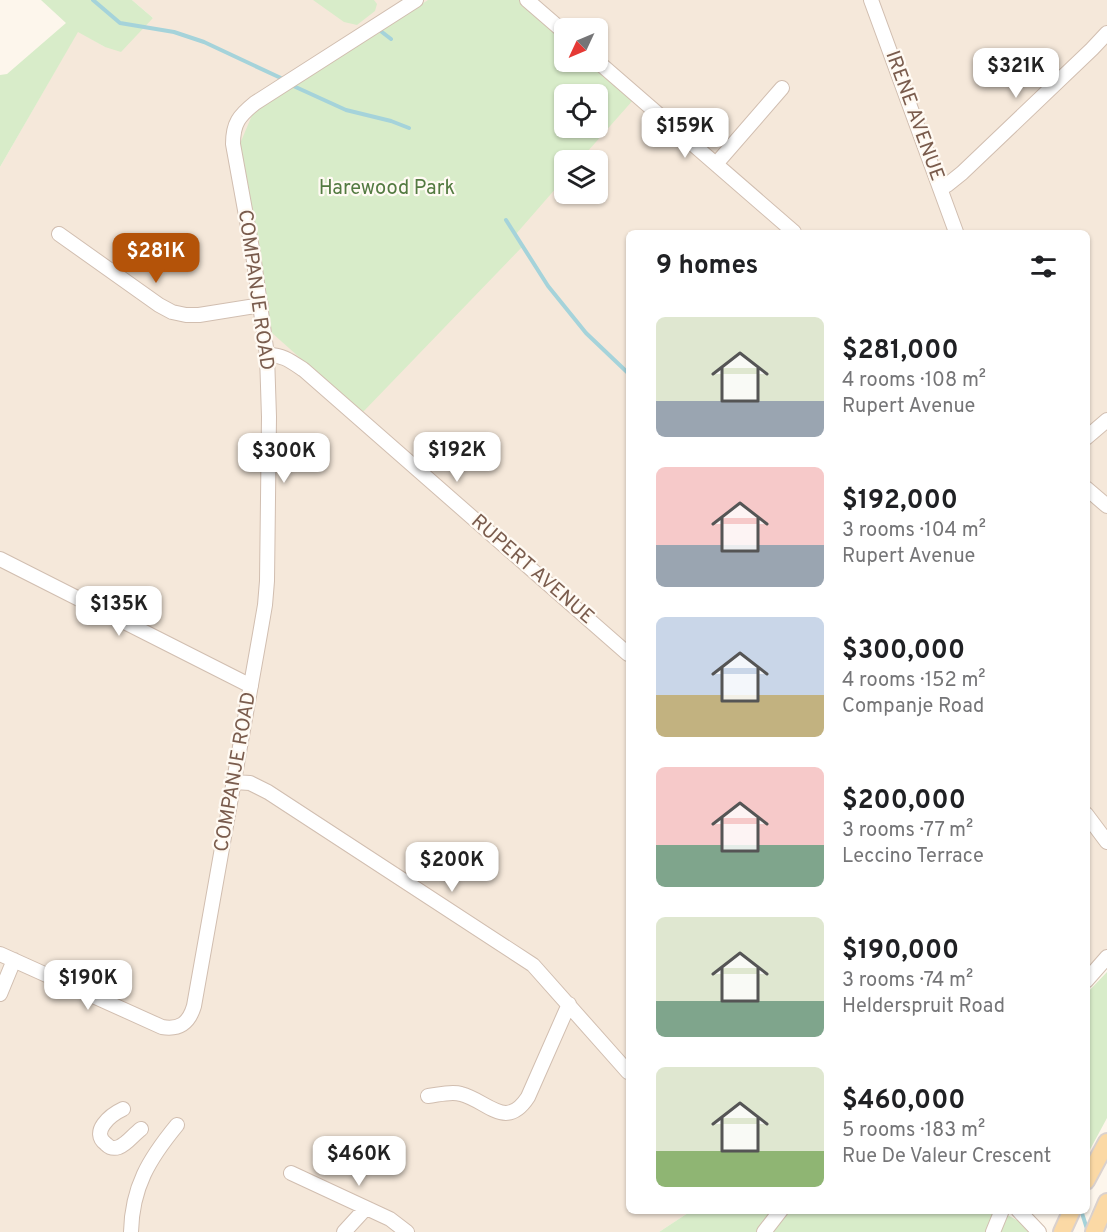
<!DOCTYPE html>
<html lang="en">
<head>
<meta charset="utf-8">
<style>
  body { margin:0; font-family:Overpass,sans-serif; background:#f2f2f2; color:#202124; height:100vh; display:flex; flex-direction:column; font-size:22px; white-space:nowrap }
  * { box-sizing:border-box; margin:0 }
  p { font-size:20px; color:#757577 }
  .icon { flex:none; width:33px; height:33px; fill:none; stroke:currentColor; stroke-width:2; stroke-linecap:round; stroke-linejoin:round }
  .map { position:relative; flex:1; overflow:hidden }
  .drawer { position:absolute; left:626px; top:230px; width:464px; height:984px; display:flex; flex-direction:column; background:#fff; border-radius:9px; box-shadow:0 2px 4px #0004 }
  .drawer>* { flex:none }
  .needle { width:39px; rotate:226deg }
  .tools { position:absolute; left:554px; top:18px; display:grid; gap:12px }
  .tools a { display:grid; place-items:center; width:54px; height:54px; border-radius:9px; background:#fff; box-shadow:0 2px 4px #0004; font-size:30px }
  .price { position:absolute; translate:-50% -51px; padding:0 14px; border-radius:12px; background:#fff; color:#222; font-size:20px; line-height:39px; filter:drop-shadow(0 2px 3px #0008) }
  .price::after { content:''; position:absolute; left:50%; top:36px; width:18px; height:14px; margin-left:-9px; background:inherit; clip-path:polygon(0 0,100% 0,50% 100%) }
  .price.on { background:#b45309; color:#fff }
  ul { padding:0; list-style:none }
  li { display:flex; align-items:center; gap:18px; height:150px; padding:0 30px }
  li span { display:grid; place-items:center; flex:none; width:168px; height:120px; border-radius:9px; color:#555 }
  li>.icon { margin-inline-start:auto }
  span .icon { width:72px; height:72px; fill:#fffc; stroke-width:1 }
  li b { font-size:26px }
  h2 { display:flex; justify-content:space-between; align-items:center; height:72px; padding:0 30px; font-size:26px }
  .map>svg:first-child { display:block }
  .residential { fill:#f5e8da; fill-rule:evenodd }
  .green { fill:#d8ecc9; fill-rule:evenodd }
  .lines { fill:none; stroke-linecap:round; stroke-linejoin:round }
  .stream { stroke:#a5d3da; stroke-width:4 }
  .minor-casing { stroke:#d1beb0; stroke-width:16 }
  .major-casing { stroke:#dad1cd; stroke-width:20 }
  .minor { stroke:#fff; stroke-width:14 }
  .major { stroke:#fbd9a5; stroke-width:16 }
  .labels { text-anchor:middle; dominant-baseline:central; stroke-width:4.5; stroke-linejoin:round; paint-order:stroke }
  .street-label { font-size:20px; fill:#7a5c4d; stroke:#fffaf3 }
  .park-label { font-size:20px; fill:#537a41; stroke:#fffaf3 }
</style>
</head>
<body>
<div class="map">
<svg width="1107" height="1232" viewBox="0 0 1107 1232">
  <rect width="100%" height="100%" fill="#fdf6ec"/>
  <path class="residential" d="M132,0H1107V955L1086,979V232H628V1210L691,1211L659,1232H0V167L78,31L105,47L153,18ZM564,28H597V62H564ZM564,94H597V128H564ZM564,160H597V194H564Z"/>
  <path class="green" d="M41,0H132L153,18L121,52L105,47L78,32L0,167V75L7,74L66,23Z
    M313,0H374L377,4L375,11L357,25L344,22Z
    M428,0H521L564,37V62H591L634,99L580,160H564V179L516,234L523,246L362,413L272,333L239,146L253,113ZM564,94H597V128H564Z
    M1107,972V1118L1086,1157V994Z
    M789,1210L1000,1211L1028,1226L1035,1232H772Z
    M691,1211H773L756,1232H659Z"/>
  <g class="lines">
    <path class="stream" d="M93,0L120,23L174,32L204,42L283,79
      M378,29L391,39
      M289,84L346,110L391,121L409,128
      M506,220L548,286L586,333L628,373
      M1081,1210L1088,1232"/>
    <g class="minor-casing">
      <path id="minor" d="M527,0L564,32
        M871,0L956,232
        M597,61L794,232
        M716,164L782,88
        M940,188L947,185L962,173L1092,49L1107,33
        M59,234L159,305L172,312L186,315H199L261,305
        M267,355C282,354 292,362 304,370L628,654
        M1086,438L1107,420
        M1086,488L1107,506
        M0,559L251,686
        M234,782L250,783L268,792L533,965L628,1072
        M1086,814L1107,842
        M0,954L162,1027C180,1030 189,1023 194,1006L260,634L265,605L267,581L269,417L267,355L253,254L233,144C233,123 239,116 255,103L416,0
        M1086,981L1107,957
        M0,994L14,960
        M428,1096C438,1095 451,1091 461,1094C488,1101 506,1131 528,1097L569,1004
        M123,1109C110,1115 90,1132 106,1144C110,1148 113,1149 119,1147C127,1144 134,1134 141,1129
        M291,1173L390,1219L407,1232
        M1018,1210L1039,1232
        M131,1232C132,1187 149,1159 177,1125
        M344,1232L366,1208
        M764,1232L781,1210
        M993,1232L1002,1210"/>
    </g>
    <g class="major-casing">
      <path id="major" d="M1086,1181L1107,1142
        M1062,1232L1072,1210
        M1094,1232L1107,1202"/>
    </g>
    <use href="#minor" class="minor"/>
    <use href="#major" class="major"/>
  </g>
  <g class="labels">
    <g class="street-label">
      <text transform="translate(914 116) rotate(70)">IRENE AVENUE</text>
      <text transform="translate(255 290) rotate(82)">COMPANJE ROAD</text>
      <text transform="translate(532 570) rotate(41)">RUPERT AVENUE</text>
      <text transform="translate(236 772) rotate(-80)">COMPANJE ROAD</text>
    </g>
    <g class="park-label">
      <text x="387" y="189">Harewood Park</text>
    </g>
  </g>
</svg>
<div class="tools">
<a><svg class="needle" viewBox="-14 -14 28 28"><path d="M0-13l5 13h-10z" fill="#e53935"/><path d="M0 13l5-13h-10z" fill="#757577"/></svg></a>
<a><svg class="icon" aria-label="locate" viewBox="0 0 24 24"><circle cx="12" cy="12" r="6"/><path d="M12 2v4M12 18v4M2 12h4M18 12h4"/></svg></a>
<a><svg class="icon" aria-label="layers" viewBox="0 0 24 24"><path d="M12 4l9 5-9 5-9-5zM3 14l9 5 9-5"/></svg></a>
</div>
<b class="price" style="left:1016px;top:99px">$321K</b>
<b class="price" style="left:685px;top:159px">$159K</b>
<b class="price on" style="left:156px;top:284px">$281K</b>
<b class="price" style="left:457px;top:483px">$192K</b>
<b class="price" style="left:284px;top:484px">$300K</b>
<b class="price" style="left:119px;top:637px">$135K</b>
<b class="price" style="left:452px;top:893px">$200K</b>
<b class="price" style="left:88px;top:1011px">$190K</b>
<b class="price" style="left:359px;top:1187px">$460K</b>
<section class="drawer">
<h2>9 homes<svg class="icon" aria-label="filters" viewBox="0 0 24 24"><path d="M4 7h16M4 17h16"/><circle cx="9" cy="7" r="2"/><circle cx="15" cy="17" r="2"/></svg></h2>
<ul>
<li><span style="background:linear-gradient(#dfe7d0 70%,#9aa5b1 0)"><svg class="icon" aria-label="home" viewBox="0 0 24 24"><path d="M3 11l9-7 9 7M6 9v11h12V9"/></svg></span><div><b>$281,000</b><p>4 rooms · 108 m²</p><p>Rupert Avenue</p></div></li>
<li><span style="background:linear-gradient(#f6c9c9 65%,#9aa5b1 0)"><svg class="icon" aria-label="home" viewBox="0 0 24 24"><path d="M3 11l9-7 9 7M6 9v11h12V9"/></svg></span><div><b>$192,000</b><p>3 rooms · 104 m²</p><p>Rupert Avenue</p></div></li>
<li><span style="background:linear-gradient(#c9d6e8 65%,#c2b280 0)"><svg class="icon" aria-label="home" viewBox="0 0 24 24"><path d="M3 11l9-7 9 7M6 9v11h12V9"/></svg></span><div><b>$300,000</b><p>4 rooms · 152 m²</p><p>Companje Road</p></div></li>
<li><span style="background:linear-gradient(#f6c9c9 65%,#7fa58c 0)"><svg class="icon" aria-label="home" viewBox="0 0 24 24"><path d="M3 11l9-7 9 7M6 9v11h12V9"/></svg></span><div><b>$200,000</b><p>3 rooms · 77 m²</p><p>Leccino Terrace</p></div></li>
<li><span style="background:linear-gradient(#dfe7d0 70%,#7fa58c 0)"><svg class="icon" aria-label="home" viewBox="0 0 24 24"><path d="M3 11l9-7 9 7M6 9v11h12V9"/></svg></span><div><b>$190,000</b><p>3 rooms · 74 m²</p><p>Helderspruit Road</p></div></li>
<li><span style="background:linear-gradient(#dfe7d0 70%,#8fb573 0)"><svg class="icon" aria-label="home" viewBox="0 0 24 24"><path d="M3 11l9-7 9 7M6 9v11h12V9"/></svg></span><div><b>$460,000</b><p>5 rooms · 183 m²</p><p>Rue De Valeur Crescent</p></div></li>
</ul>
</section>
</div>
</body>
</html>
